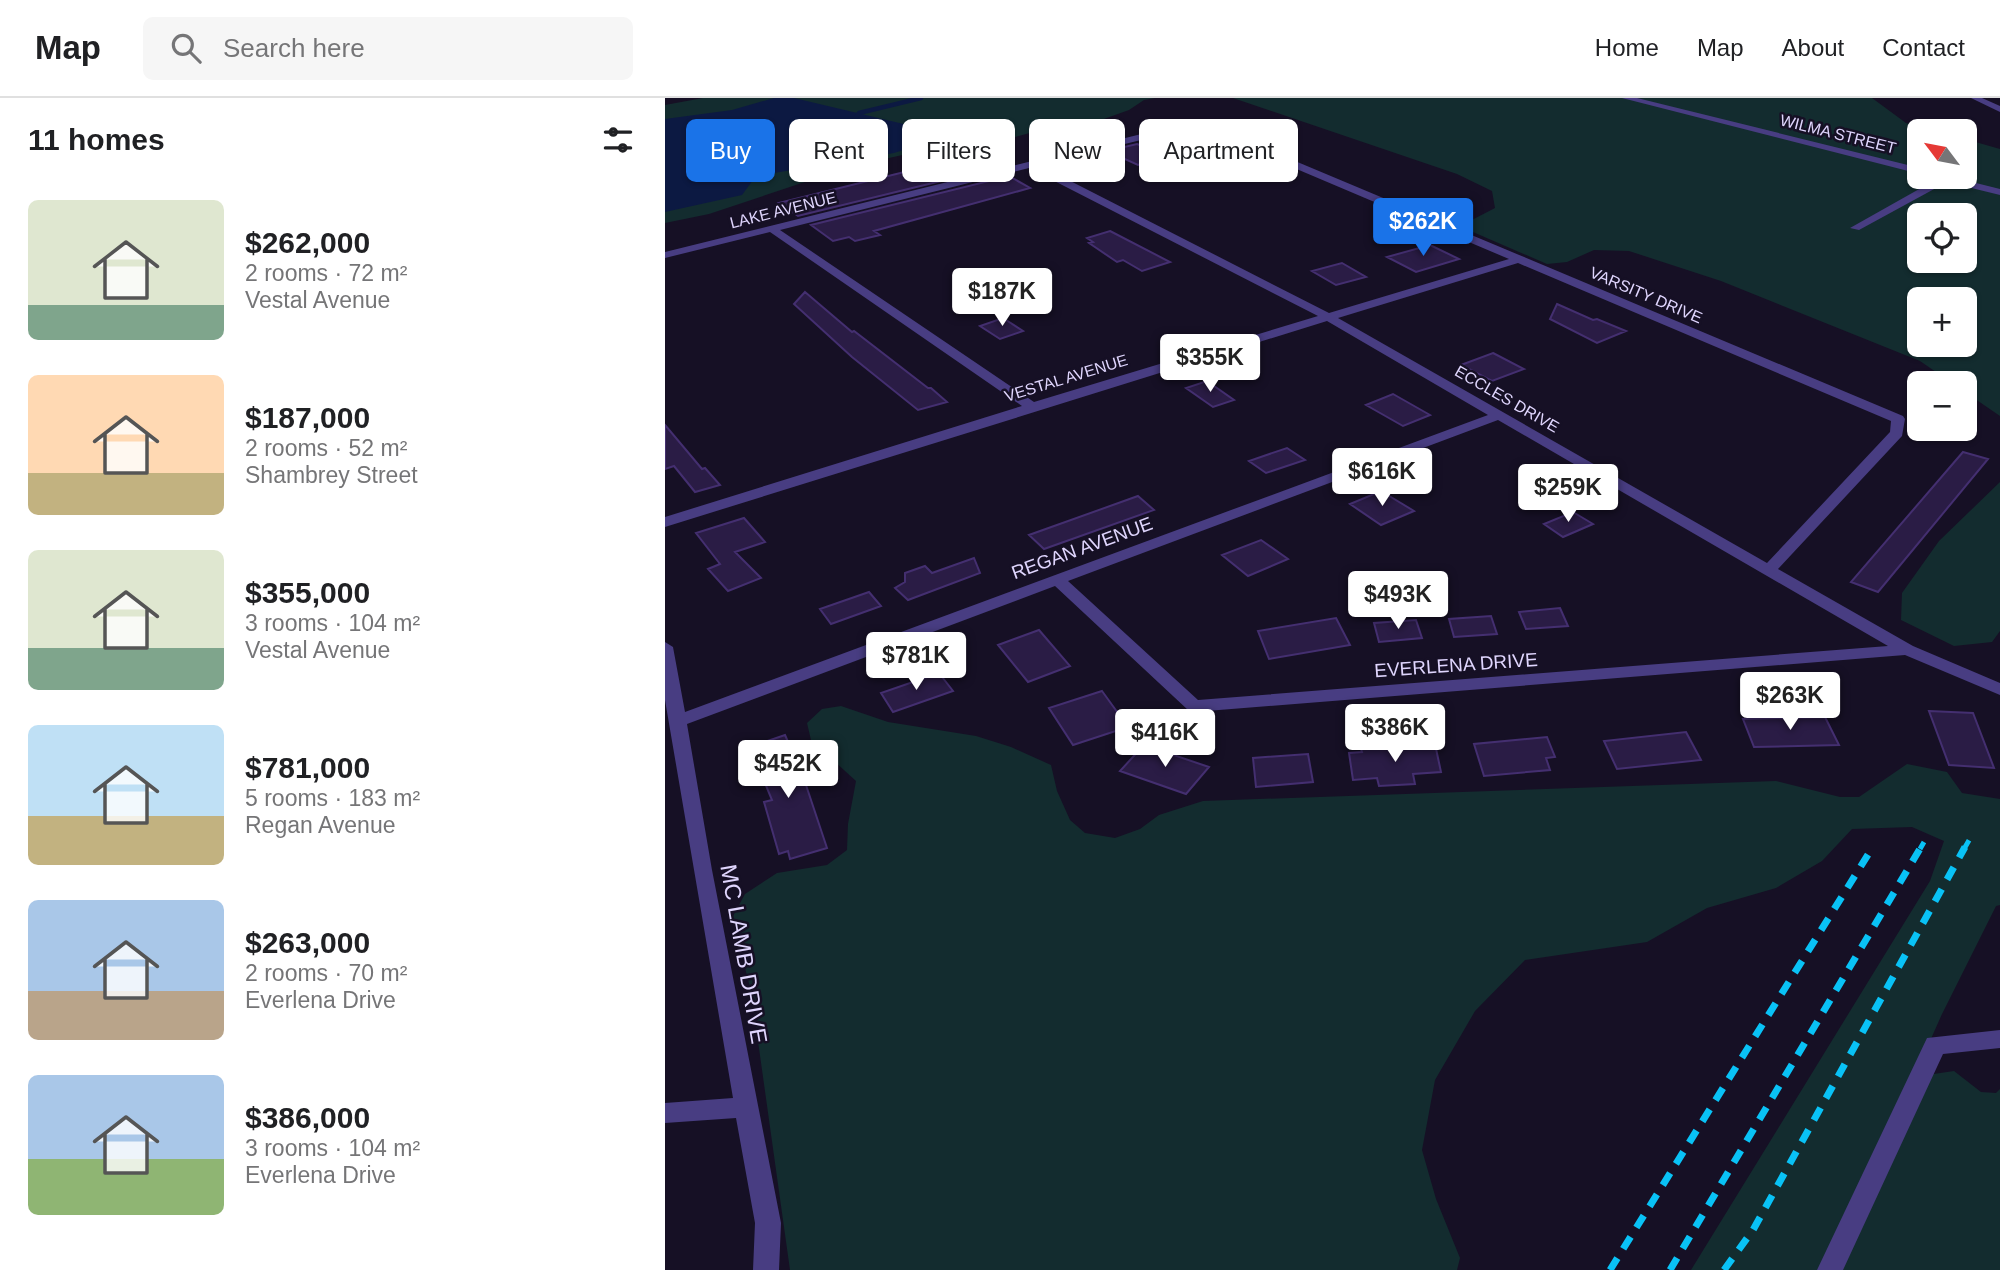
<!DOCTYPE html>
<html lang="en">
<head>
<meta charset="utf-8">
<style>
  body { margin:0; font-family:Arial,sans-serif; background:#f6f6f6; color:#202124; height:100vh; display:flex; flex-direction:column; font-size:26px; white-space:nowrap }
  * { box-sizing:border-box; margin:0 }
  p { font-size:23px; color:#757577 }
  .icon { flex:none; width:38px; height:38px; fill:none; stroke:currentColor; stroke-width:2; stroke-linecap:round; stroke-linejoin:round }
  .map { position:relative; flex:1; overflow:hidden }
  .drawer { display:flex; flex-direction:column; background:#fff; width:665px }
  .drawer>* { flex:none }
  .guide { position:absolute; left:21px; top:21px; width:665px; height:63px; display:flex; gap:14px }
  .needle { width:46px; rotate:302deg }
  .tools { position:absolute; left:1242px; top:21px; display:grid; gap:14px }
  .tools a { display:grid; place-items:center; width:70px; height:70px; border-radius:10px; background:#fff; box-shadow:0 2px 5px #0004; font-size:35px }
  .price { position:absolute; translate:-50% -60px; padding:0 16px; border-radius:7px; background:#fff; color:#222; font-size:23px; line-height:46px; filter:drop-shadow(0 2px 4px #0008) }
  .price::after { content:''; position:absolute; left:50%; top:42px; width:21px; height:16px; margin-left:-10px; background:inherit; clip-path:polygon(0 0,100% 0,50% 100%) }
  .price.active { background:#1a73e8; color:#fff }
  ul { padding:0; list-style:none }
  li { display:flex; align-items:center; gap:21px; height:175px; padding:0 28px }
  li span { display:grid; place-items:center; flex:none; width:196px; height:140px; border-radius:10px; color:#555 }
  li>.icon { margin-inline-start:auto }
  span .icon { width:84px; height:84px; fill:#fffc; stroke-width:1 }
  li b { font-size:30px }
  h2 { display:flex; justify-content:space-between; align-items:center; height:84px; padding:0 28px; font-size:30px }
  .chip { padding:0 24px; border-radius:10px; background:#fff; box-shadow:0 2px 5px #0004; font-size:24px; line-height:63px }
  .chip.active { background:#1a73e8; color:#fff }
  header { display:flex; align-items:center; gap:42px; box-sizing:border-box; height:98px; padding:0 35px; background:#fff; border-bottom:2px solid #e0e0e0 }
  header strong { font-size:33px }
  nav { display:flex; gap:38px; margin-inline-start:auto; font-size:24px }
  .search { width:490px; height:63px; background:#f6f6f6; display:flex; align-items:center; gap:18px; box-sizing:border-box; padding:0 24px; border-radius:10px; color:#757577; font-size:26px }
  main { display:flex; flex:1; min-height:0 }
  .map>svg:first-child { display:block }
  .green { fill:#132c2f; fill-rule:evenodd }
  .water { fill:#0c1942 }
  .lines { fill:none; stroke-linecap:round; stroke-linejoin:round }
  .stream { stroke:#0c1942; stroke-width:4.5 }
  .building { fill:#2a1c45; stroke:#442f70; stroke-width:2 }
  .minor { fill:#483d82; fill-rule:evenodd }
  .tertiary { fill:#483d82; fill-rule:evenodd }
  .rail-far1 { stroke:#09c2f6; stroke-width:5; stroke-dasharray:10 9; stroke-linecap:butt }
  .rail { stroke:#09c2f6; stroke-width:7; stroke-dasharray:14 11; stroke-linecap:butt }
  .labels { text-anchor:middle; dominant-baseline:central; stroke-width:5; stroke-linejoin:round; paint-order:stroke }
  .far-street-label { font-size:16px; fill:#dfd5fd; stroke:#161025 }
  .street-label { font-size:19px; fill:#dfd5fd; stroke:#161025 }
  .near-street-label { font-size:23px; fill:#dfd5fd; stroke:#161025 }
</style>
</head>
<body>
<header>
<strong>Map</strong>
<div class="search"><svg class="icon" aria-label="search" viewBox="0 0 24 24"><circle cx="10" cy="10" r="6"/><path d="M15 15l6 6"/></svg>Search here</div>
<nav><a>Home</a><a>Map</a><a>About</a><a>Contact</a></nav>
</header>
<main>
<section class="drawer">
<h2>11 homes<svg class="icon" aria-label="filters" viewBox="0 0 24 24"><path d="M4 7h16M4 17h16"/><circle cx="9" cy="7" r="2"/><circle cx="15" cy="17" r="2"/></svg></h2>
<ul>
<li><span style="background:linear-gradient(#dfe7d0 75%,#7fa58c 0)"><svg class="icon" aria-label="home" viewBox="0 0 24 24"><path d="M3 11l9-7 9 7M6 9v11h12V9"/></svg></span><div><b>$262,000</b><p>2 rooms · 72 m²</p><p>Vestal Avenue</p></div></li>
<li><span style="background:linear-gradient(#ffd9b3 70%,#c2b280 0)"><svg class="icon" aria-label="home" viewBox="0 0 24 24"><path d="M3 11l9-7 9 7M6 9v11h12V9"/></svg></span><div><b>$187,000</b><p>2 rooms · 52 m²</p><p>Shambrey Street</p></div></li>
<li><span style="background:linear-gradient(#dfe7d0 70%,#7fa58c 0)"><svg class="icon" aria-label="home" viewBox="0 0 24 24"><path d="M3 11l9-7 9 7M6 9v11h12V9"/></svg></span><div><b>$355,000</b><p>3 rooms · 104 m²</p><p>Vestal Avenue</p></div></li>
<li><span style="background:linear-gradient(#bfe0f5 65%,#c2b280 0)"><svg class="icon" aria-label="home" viewBox="0 0 24 24"><path d="M3 11l9-7 9 7M6 9v11h12V9"/></svg></span><div><b>$781,000</b><p>5 rooms · 183 m²</p><p>Regan Avenue</p></div></li>
<li><span style="background:linear-gradient(#a9c7e8 65%,#b9a48a 0)"><svg class="icon" aria-label="home" viewBox="0 0 24 24"><path d="M3 11l9-7 9 7M6 9v11h12V9"/></svg></span><div><b>$263,000</b><p>2 rooms · 70 m²</p><p>Everlena Drive</p></div></li>
<li><span style="background:linear-gradient(#a9c7e8 60%,#8fb573 0)"><svg class="icon" aria-label="home" viewBox="0 0 24 24"><path d="M3 11l9-7 9 7M6 9v11h12V9"/></svg></span><div><b>$386,000</b><p>3 rooms · 104 m²</p><p>Everlena Drive</p></div></li>
</ul>
</section>
<div class="map">
<svg width="1335" height="1172" viewBox="0 0 1335 1172">
  <rect width="100%" height="100%" fill="#161025"/>
  <path class="green" d="M38,0H490L479,2L464,12L436,22L372,33L321,47L251,54L188,68L44,116L0,125V7Z
    M568,0H1207L1241,25L1272,33H1255V79H1300V41L1335,51V318L1300,294V285H1287L1255,263L1056,183L964,153L929,152L902,164L882,166L801,131V125L830,110L827,93L792,76ZM1255,117H1300V163H1255ZM1255,201H1300V247H1255Z
    M1335,384V533L1327,544L1289,548L1236,522L1237,495L1274,443Z
    M176,608L223,624L311,638L346,649L386,667L392,693L405,722L420,735L450,740L475,731L494,717L538,703L1111,683L1175,699H1194L1242,666L1282,674L1297,695L1335,701V807L1331,808L1277,916L1163,1172H1026L1265,783L1279,743L1247,729L1187,731L1157,763L1111,790L1042,810L982,844L860,862L810,913L770,982L757,1052L771,1101L795,1160L792,1172H125L86,893L67,820L80,796L112,775L162,767L182,752L183,726L191,683L146,642L142,625L157,611Z
    M1289,973L1316,994L1331,995L1335,991V1172H1165L1255,978Z"/>
  <path class="water" d="M109,0H129L285,37L229,55L91,78L77,97L0,114V21L67,12Z"/>
  <g class="lines">
    <path class="stream" d="M189,22L194,15L256,0"/>
  </g>
  <path class="building" d="M431,28L456,38L426,46L402,35Z
    M472,46L502,58L473,67L442,53Z
    M296,57L301,60L308,58L329,70L133,118L114,105L276,65L272,63Z
    M344,78L365,90L209,133L215,137L190,143L184,139L168,143L146,127Z
    M445,133L505,164L477,173L458,162L452,164L424,145L428,144L422,140Z
    M765,147L794,161L751,174L722,159Z
    M677,165L701,179L671,187L647,173Z
    M140,194L187,234L189,233L263,290H266L282,304L253,312L187,259L129,206Z
    M892,206L928,222L932,221L961,233L932,245L885,221Z
    M338,220L358,233L335,241L315,228Z
    M828,255L859,271L827,283L796,267Z
    M542,283L569,302L548,309L521,290Z
    M728,296L765,317L738,328L701,307Z
    M0,327L37,371L40,370L55,387L30,394L9,368L0,371Z
    M622,350L640,362L601,375L584,363Z
    M1298,354L1323,361L1213,494L1186,484Z
    M716,393L749,413L716,427L685,406Z
    M473,398L489,412L379,451L364,437Z
    M908,414L928,426L898,439L879,426Z
    M79,420L100,444L70,454L96,480L63,493L43,471L55,466L31,435Z
    M596,442L623,461L583,478L557,457Z
    M309,460L315,475L243,502L230,490L240,484V475L260,468L267,475Z
    M204,494L216,508L166,526L155,511Z
    M895,510L903,528L861,531L854,514Z
    M826,518L832,536L789,539L784,521Z
    M671,520L685,547L604,561L593,533Z
    M751,522L757,540L714,544L709,525Z
    M374,532L405,568L363,584L333,547Z
    M274,575L288,593L228,614L216,595Z
    M437,593L463,629L408,647L384,610Z
    M1264,613L1308,615L1329,670L1284,667Z
    M1160,619L1174,647L1089,649L1078,621Z
    M1021,634L1036,662L952,671L939,643Z
    M120,637L138,678L162,750L125,761L123,753L114,756L99,704L107,702L85,649Z
    M882,639L890,659L881,660L885,672L819,678L809,646Z
    M770,646L776,674L748,676L750,686L714,688L712,680L688,682L684,655L697,654L696,651Z
    M479,647L544,669L521,696L455,673Z
    M643,656L648,684L591,689L588,660Z"/>
  <g class="lines">
    <path class="minor" d="M957,0H972L1255,70V76Z
      M521,25L549,29L1238,318L1240,321L1237,338L1113,471L1248,548L1335,585V597L1240,557L529,614L523,612L390,488L22,626L47,772L116,1125L114,1172H88L90,1125L71,1020L0,1025V1005L68,1000L0,602V544L8,549L20,614L823,317L662,223L0,429V419L357,308L105,134L0,160V154ZM521,31L544,34L844,161L664,215L374,67ZM364,70L653,218L369,304L115,132ZM853,165L1226,323L1225,334L1102,465L673,220ZM833,322L1223,548L533,602L403,483Z
      M1271,79H1287L1335,91V97L1282,84L1194,132L1185,130L1272,81Z
      M1335,932V950L1278,956L1178,1172H1152L1262,940Z"/>
    <path class="tertiary" d="M1306,0H1317L1335,8V14Z"/>
    <path class="rail-far1" d="M1255,751L1259,744
      M1299,751L1306,739"/>
    <path class="rail" d="M945,1172L1204,755
      M1005,1172L1256,749
      M1059,1172L1088,1132L1300,749"/>
  </g>
  <g class="labels">
    <g class="far-street-label">
      <text transform="translate(1173 36) rotate(14)">WILMA STREET</text>
      <text transform="translate(118 112) rotate(-14)">LAKE AVENUE</text>
      <text transform="translate(981 197) rotate(23)">VARSITY DRIVE</text>
      <text transform="translate(401 280) rotate(-17)">VESTAL AVENUE</text>
      <text transform="translate(842 301) rotate(30)">ECCLES DRIVE</text>
    </g>
    <g class="street-label">
      <text transform="translate(417 450) rotate(-20)">REGAN AVENUE</text>
      <text transform="translate(791 567) rotate(-4)">EVERLENA DRIVE</text>
    </g>
    <g class="near-street-label">
      <text transform="translate(79 856) rotate(80)">MC LAMB DRIVE</text>
    </g>
  </g>
</svg>
<div class="tools">
<a><svg class="needle" viewBox="-14 -14 28 28"><path d="M0-13l5 13h-10z" fill="#e53935"/><path d="M0 13l5-13h-10z" fill="#757577"/></svg></a>
<a><svg class="icon" aria-label="locate" viewBox="0 0 24 24"><circle cx="12" cy="12" r="6"/><path d="M12 2v4M12 18v4M2 12h4M18 12h4"/></svg></a>
<a>+</a>
<a>−</a>
</div>
<b class="price active" style="left:758px;top:160px">$262K</b>
<b class="price" style="left:337px;top:230px">$187K</b>
<b class="price" style="left:545px;top:296px">$355K</b>
<b class="price" style="left:717px;top:410px">$616K</b>
<b class="price" style="left:903px;top:426px">$259K</b>
<b class="price" style="left:733px;top:533px">$493K</b>
<b class="price" style="left:251px;top:594px">$781K</b>
<b class="price" style="left:1125px;top:634px">$263K</b>
<b class="price" style="left:730px;top:666px">$386K</b>
<b class="price" style="left:500px;top:671px">$416K</b>
<b class="price" style="left:123px;top:702px">$452K</b>
<div class="guide">
<a class="chip active">Buy</a>
<a class="chip">Rent</a>
<a class="chip">Filters</a>
<a class="chip">New</a>
<a class="chip">Apartment</a>
</div>
</div>
</main>
</body>
</html>
